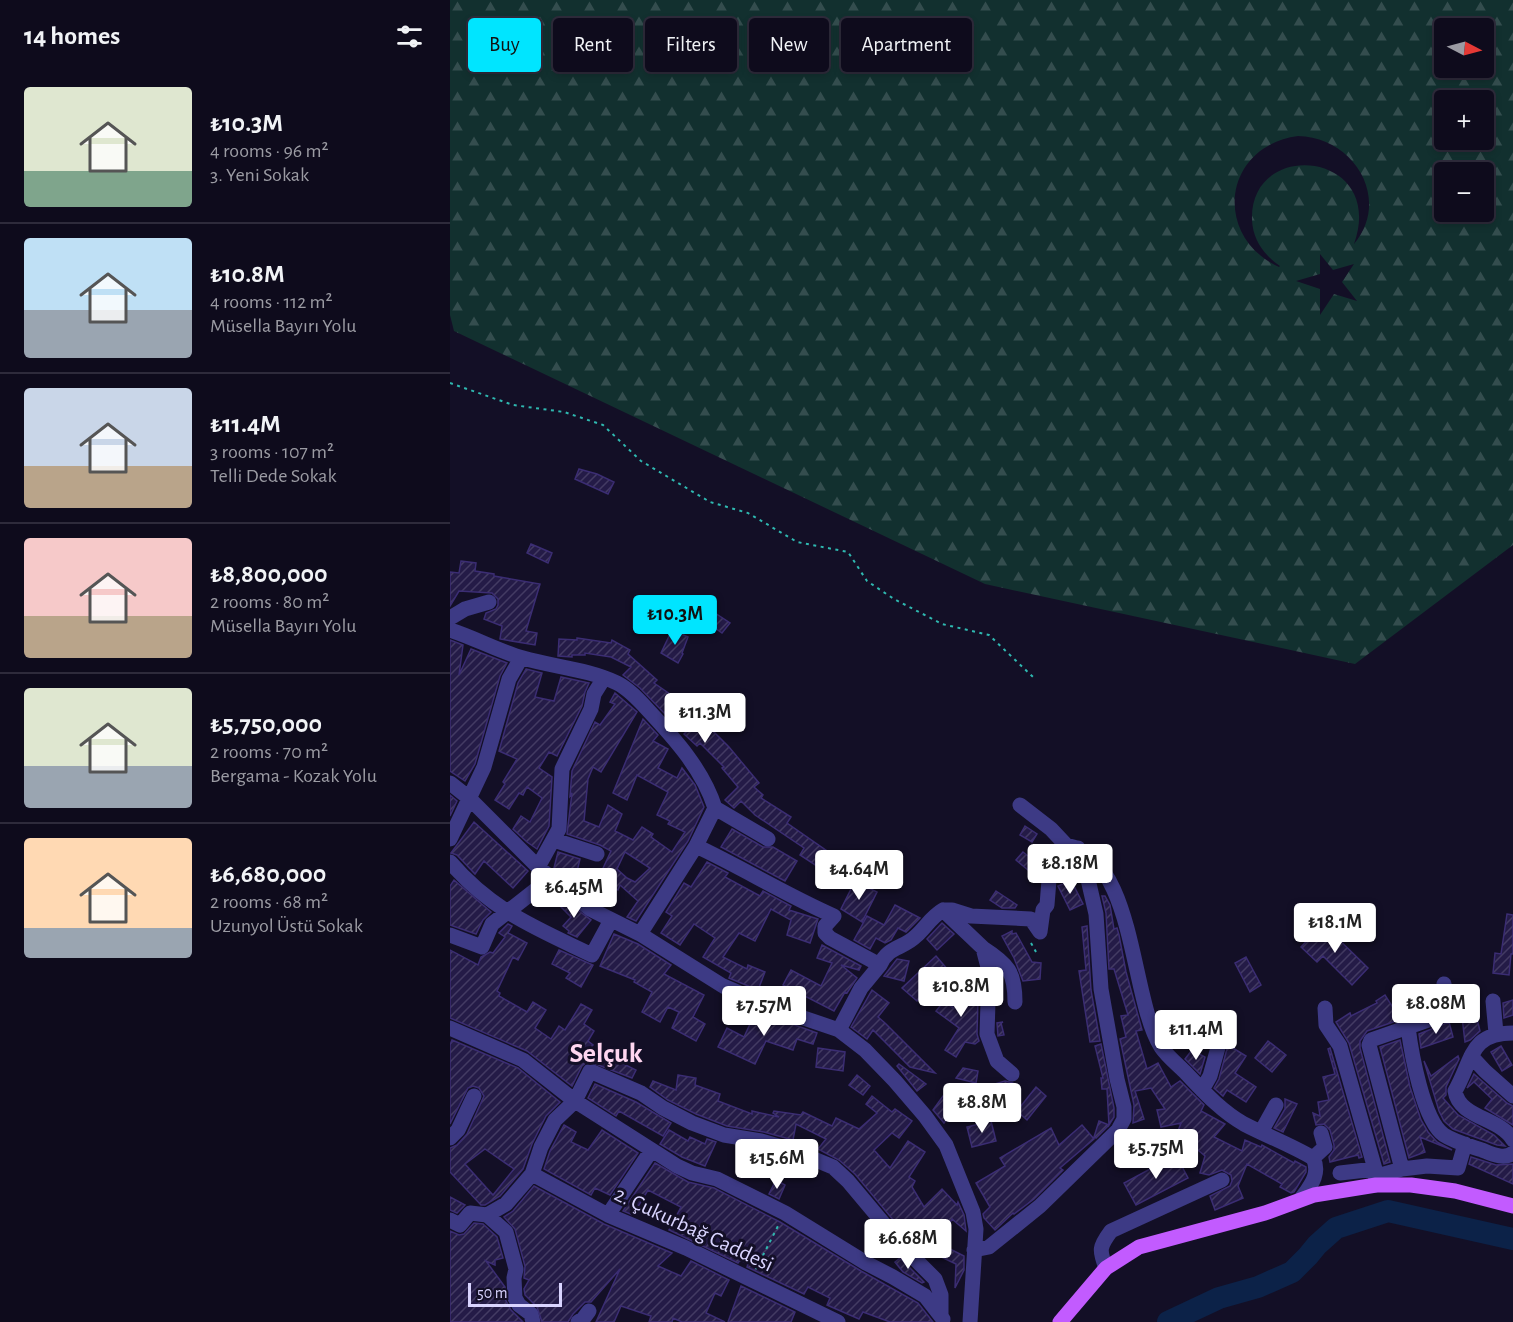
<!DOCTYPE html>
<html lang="en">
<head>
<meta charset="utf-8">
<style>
  body { margin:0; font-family:"Alegreya Sans",sans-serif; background:#1c1929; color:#f1f3f6; height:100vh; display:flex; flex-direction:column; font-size:22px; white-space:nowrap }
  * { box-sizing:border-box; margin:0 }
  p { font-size:20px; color:#9b9ba3 }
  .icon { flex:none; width:33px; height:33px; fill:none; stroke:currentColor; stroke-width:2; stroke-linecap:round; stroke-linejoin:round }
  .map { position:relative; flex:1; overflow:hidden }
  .panel { display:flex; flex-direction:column; background:#0e0b1c; width:450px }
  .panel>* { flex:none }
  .guide { position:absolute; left:18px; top:18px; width:570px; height:54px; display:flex; gap:12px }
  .needle { width:39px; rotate:96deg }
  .buttons { position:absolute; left:984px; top:18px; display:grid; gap:12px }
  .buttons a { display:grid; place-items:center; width:60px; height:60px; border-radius:6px; background:#0e0b1c; box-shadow:0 3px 9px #0003,0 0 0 2px #2e2b3b; font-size:30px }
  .scale { position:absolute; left:18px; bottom:15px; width:94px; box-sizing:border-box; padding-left:6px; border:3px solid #d9d4ff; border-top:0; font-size:16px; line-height:21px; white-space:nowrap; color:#d9d4ff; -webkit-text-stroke:4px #130f26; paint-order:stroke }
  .price { position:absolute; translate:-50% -51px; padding:0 14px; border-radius:6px; background:#fff; color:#222; font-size:20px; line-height:39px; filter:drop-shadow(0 2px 3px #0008) }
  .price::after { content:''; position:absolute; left:50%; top:36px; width:18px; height:14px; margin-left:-9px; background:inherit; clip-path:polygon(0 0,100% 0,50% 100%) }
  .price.current { background:#00e5ff; color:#111 }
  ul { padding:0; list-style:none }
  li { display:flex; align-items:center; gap:18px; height:150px; padding:0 24px }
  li+li { border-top:2px solid #2e2b3b }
  li span { display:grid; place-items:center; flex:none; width:168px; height:120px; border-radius:6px; color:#555 }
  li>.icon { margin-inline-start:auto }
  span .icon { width:72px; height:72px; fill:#fffc; stroke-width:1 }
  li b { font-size:26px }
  h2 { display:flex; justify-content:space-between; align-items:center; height:72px; padding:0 24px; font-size:26px }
  .tag { padding:0 21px; border-radius:6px; background:#0e0b1c; box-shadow:0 3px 9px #0003,0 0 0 2px #2e2b3b; font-size:21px; line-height:54px }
  .tag.current { background:#00e5ff; color:#111 }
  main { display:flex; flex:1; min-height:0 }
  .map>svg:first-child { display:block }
  .forest { fill:url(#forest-firs); fill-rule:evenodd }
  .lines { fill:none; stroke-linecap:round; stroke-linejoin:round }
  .river { stroke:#0c2248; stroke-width:22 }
  .building { fill:url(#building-hatch); stroke:#3b2d73; stroke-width:1.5; fill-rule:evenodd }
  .path { stroke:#2fb8b0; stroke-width:2; stroke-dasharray:3 4.5; stroke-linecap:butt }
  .minor { stroke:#3d3a85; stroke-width:15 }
  .major { stroke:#c25bff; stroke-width:15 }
  .labels { text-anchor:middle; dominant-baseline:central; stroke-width:6; stroke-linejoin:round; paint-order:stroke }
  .street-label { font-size:22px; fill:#d9d4ff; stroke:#130f26 }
  .district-label { font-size:28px; font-weight:bold; fill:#ffd6f0; stroke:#130f26 }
</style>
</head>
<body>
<main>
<section class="panel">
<h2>14 homes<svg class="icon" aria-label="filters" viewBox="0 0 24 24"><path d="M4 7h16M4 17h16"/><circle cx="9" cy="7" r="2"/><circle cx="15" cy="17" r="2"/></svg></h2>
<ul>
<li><span style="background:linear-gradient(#dfe7d0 70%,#7fa58c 0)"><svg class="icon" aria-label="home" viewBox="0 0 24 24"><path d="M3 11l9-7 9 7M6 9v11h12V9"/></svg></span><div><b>₺10.3M</b><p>4 rooms · 96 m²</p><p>3. Yeni Sokak</p></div></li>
<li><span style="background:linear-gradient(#bfe0f5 60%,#9aa5b1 0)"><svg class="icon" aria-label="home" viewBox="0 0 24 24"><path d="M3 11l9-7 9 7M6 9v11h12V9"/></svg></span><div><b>₺10.8M</b><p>4 rooms · 112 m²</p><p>Müsella Bayırı Yolu</p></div></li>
<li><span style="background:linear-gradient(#c9d6e8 65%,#b9a48a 0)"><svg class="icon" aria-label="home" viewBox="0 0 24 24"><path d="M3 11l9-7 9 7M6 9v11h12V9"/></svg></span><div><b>₺11.4M</b><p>3 rooms · 107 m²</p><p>Telli Dede Sokak</p></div></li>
<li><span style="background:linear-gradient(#f6c9c9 65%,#b9a48a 0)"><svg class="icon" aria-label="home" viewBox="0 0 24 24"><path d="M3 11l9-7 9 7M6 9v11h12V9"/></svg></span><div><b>₺8,800,000</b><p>2 rooms · 80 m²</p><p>Müsella Bayırı Yolu</p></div></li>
<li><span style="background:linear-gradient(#dfe7d0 65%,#9aa5b1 0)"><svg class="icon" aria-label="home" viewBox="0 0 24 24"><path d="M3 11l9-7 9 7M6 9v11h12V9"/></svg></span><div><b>₺5,750,000</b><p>2 rooms · 70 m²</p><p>Bergama - Kozak Yolu</p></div></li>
<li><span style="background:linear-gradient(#ffd9b3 75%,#9aa5b1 0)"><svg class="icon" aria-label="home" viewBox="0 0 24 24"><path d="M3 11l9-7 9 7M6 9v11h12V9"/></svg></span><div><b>₺6,680,000</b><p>2 rooms · 68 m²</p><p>Uzunyol Üstü Sokak</p></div></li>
</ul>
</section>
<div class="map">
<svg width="1063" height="1322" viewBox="0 0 1063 1322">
  <defs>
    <pattern id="forest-firs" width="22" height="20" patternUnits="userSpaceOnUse" patternTransform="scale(1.5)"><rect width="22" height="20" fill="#12302f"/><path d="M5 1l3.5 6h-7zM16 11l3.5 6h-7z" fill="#344d4e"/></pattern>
    <pattern id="building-hatch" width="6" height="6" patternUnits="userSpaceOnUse" patternTransform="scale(1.5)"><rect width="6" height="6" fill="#241b47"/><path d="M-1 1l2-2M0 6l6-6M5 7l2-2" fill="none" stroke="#433b63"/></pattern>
  </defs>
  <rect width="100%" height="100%" fill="#130f26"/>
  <path class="forest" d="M0,0H1063V545L905,664L535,584L4,331L0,315ZM994,28H1034V68H994ZM994,100H1034V140H994ZM848,136C903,137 942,198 904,244C937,151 799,137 802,220C803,240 814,255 830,266L829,267C762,236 773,146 848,136ZM994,172H1034V212H994ZM870,254L883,270L904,264L892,282L907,301L884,294L870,315V289L846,281L870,274Z"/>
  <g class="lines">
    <path class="river" d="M718,1322L769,1298L808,1287L842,1272L858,1256L867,1245L886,1228L938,1211L1063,1239"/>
  </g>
  <path class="building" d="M129,469L147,474L164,482L158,494L125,479Z
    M81,544L102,553L98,563L77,553Z
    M11,561L26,563L25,571L44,574V576L90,584L76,631L87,633L85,645L50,639L52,626L34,619L36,613L46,609L48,605V599L42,593L9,591L0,606V572L9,573Z
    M265,613L280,623L272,633L258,623Z
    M222,630L238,637L232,653L233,654L228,663L211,653Z
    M127,638L161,643L162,640L180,650L178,654L207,680L204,683L236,705L245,695L257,706L250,714L265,728L262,730L279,747L309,783L304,787L313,795L311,798L341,817L337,823L390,860L379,874L350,855L354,848L305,815L291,801L284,808L275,800L288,787L272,768L274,767L250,743L247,746L234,734L238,730L216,715L190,688L173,675L181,667L161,657L135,653V655H122V657L108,656L109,639L127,640Z
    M0,640L13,645L9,675L21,649L57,663L50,676L25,764L15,781L0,771Z
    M76,669L92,673L85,697L104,701L111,677L139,683L135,692L132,706L107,756L99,752L89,768L102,777L99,826L87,849L77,842L63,829L71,816L80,822L92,798L77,787L73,795L69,793L59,809L45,800L55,784L53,782L67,759L49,751L68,683Z
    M165,693L187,712L151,772L143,767L138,779L134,821L149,827L158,805L172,814L165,831L183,840L192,827L203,834L201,837L222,852L235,832L218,824L220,821L207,815L218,792L187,775L177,800L163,793L193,719L208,735L203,741L218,749L208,768L227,778L232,768L245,785L254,807L238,841L186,921L177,917L188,901L170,885L168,890L147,881L161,851L150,845L117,834L122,793L120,796L122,771L145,722L150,725L165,704L160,702ZM175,852L200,868L185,882L177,878L167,869Z
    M0,795L7,801L0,816Z
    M24,822L78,871L63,888L34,861L25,874L7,855L1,853Z
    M575,826L587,834L582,842L570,835Z
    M282,829L313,847H323L347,861L335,881L271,847Z
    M108,852L130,859L124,884L104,868Z
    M573,852L587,863V872L584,875L566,860Z
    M257,862L278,873L275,877L310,896L313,891L341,906L339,910L368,919L360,943L337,935L341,920L321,909L305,941L289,933L273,957L297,969L298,965L315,972L308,990L279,978L281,973L253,957L265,938L244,924L230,945L211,933L222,916L216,912L234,883L241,887Z
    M140,872L145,876L134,891L127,886Z
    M4,880L41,912L33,920L26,934L0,925V886Z
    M621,880L633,904L620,910L608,886Z
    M405,881L427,892L412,922L391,909Z
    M546,891L567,905L565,908H552L540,900Z
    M652,896H655L660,905L664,929L667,928L669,935L676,972L692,1030L686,1031L697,1069L708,1063L721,1087L730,1081L754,1105L751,1111L775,1124L764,1137L792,1151L795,1140L811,1147L812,1145L844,1163L845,1161L856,1167V1172L844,1192L841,1193L830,1187L832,1184L797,1164L788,1186L793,1198L765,1210L760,1196L780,1186L782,1181L781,1175L772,1170L759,1175L750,1173L755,1156L743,1146L725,1139L731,1123L711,1127L707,1110L715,1109L701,1088L685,1091L694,1119L683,1123L684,1105L670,1039L676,1037L671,1016L678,1015L664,969H659L656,913Z
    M113,899L141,920L127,937L118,933L119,931L113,926L121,917L108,904Z
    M445,905L470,918L456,932L448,928L441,940L435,943L426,938L420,949L404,940L417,916L434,925Z
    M1057,914L1063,915V954H1061L1059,975L1043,973L1045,953L1051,954Z
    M492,923L504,934L487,950L477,939Z
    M58,924L62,926L58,933L77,943L68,960L63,957L47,991L50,993L49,996L77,1012L83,1002L96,1010L85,1028L101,1039L109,1026L115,1030L131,1004L142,1010L134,1024L144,1031L138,1041L143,1045L141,1048L186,1070L182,1078L138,1061L132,1066L122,1086L77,1051L0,1018V950L28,965L31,957L40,952L43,953L55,937L49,933Z
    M873,924L918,968L902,985L873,956L867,962L851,947Z
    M637,926L641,990L650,1041L640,1042L629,971L636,970L632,927Z
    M562,931V934L566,933L582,962L591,963L590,979L573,981L564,958L552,936Z
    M164,934L188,944L221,965L214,974L254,995L243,1017L255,1024L246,1041L222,1028L229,1012L218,1007L210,1022L192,1012L202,992L184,982L185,980L150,966Z
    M372,945L411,966L409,970L391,965L407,978L397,993L395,992L384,1011L333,985L341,970L371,986L382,963L367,958Z
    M109,950L143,965L131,987L116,978L120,973L102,964Z
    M486,956L498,970L480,985L467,1001L452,988Z
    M796,957L811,985L800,992L785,963Z
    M447,959L459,961L454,981L434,976Z
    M504,981L518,982V997L528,999L527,1034L529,1041L525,1044L515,1042L506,1057L495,1050L509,1028L486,1011L494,1001L503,1008Z
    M978,986L982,989H985L987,1007L983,1008L980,997L964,1015L917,1031L910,1041V1048L940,1162L934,1164L899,1043L886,1022L900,1013L901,1016L927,1003L926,1001L935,995L949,1017Z
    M422,990L439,1003L428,1017L435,1023L485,1073L460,1067L423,1030L417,1039L401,1027Z
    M1020,990L1030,1031L1020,1040L1015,1042L1009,992Z
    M1063,1000V1015L1054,1018L1053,1003Z
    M306,1011L367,1033L363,1044L347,1039L343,1050L316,1041L305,1064L268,1047L277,1028L294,1037Z
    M553,1022L551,1023L554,1035L548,1036L547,1023Z
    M999,1022L1003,1037L971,1048L969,1034Z
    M2,1040L68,1068L110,1102L96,1116L82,1144L73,1169L50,1196L35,1205H31L0,1172V1148L7,1145L17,1134L34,1096L29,1088L23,1086L18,1088L0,1124V1045ZM35,1149L64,1169L43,1195L15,1164Z
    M950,1040L960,1087L971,1120L978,1132L987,1142L1002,1150L970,1137L975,1152L959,1158L930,1047Z
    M818,1041L836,1055L822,1072L805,1058Z
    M651,1044L664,1108V1117L659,1125L657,1089H652L651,1078H653L645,1046Z
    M778,1045L796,1056L785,1073L806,1087L796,1102L777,1090L773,1096L764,1088L769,1079Z
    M1051,1046L1062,1065L1052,1071L1041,1052Z
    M368,1048L395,1052L393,1071L366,1067Z
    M880,1048L912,1157L909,1158L908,1155L880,1162L879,1157L884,1150V1145L880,1130L874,1124L866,1125L863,1113L870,1116L868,1102L879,1100L873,1077L885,1074L878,1049Z
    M742,1050L755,1057L750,1074L735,1059Z
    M1008,1056L1009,1059L996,1087V1095L993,1098L1008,1115L1044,1135L1055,1146L1047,1145L1003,1129L994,1121L989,1111L974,1061L981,1076Z
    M449,1064L476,1084L467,1091L447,1066Z
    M513,1068L528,1071L526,1083L506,1078Z
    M1024,1074L1057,1103L1063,1106V1125L1035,1108L1042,1099L1024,1082L1017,1088Z
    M228,1075L246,1078L245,1085L270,1094L268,1101L302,1114V1111L329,1117L323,1113L324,1111L351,1115L353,1112L382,1126L386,1118L409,1129L427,1113L416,1104L422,1096L442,1112L445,1109L462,1121L449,1138L442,1133L424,1150L440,1168L458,1141L475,1152L459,1177L465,1181L462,1187L474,1207L492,1189L507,1205L508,1202L514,1215L516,1231L502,1219L488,1243L514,1256V1270L505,1288L506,1264L483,1253L481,1257L464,1245L405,1174L389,1160L368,1149L376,1139L346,1124L343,1140L314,1132L277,1126L246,1114L218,1100L200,1087L203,1081L226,1090Z
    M407,1075L420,1086L413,1095L399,1085Z
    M555,1081L563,1083L567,1097L543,1104L538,1086Z
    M145,1084L186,1102L221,1123L213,1136L169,1111L166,1116L138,1098Z
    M586,1087L596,1096L577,1120L567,1111Z
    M493,1096L506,1106L494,1123L483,1110Z
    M835,1099L847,1104L833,1132L824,1128L835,1109Z
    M541,1121L546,1141L522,1147L517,1127Z
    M649,1121L659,1125L646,1138L644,1137Z
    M114,1125L126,1132L121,1142L138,1150L152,1130L188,1153L160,1195L145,1188L141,1195L94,1169L100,1151Z
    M632,1125L644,1139L610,1168L613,1170L584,1199L564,1214L563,1213L545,1230L534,1218L533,1214L540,1207L526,1183L555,1166L550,1158L601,1128L609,1145Z
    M219,1130L238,1141L240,1137L255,1144L257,1139L266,1142L255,1166L232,1157L210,1144Z
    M726,1155L738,1178L686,1205L674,1183Z
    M1021,1157L1046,1165L1063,1164V1184L1019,1164Z
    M205,1163L238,1182L264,1188L330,1222L411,1271L468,1303L483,1322H440L413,1312L409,1319L377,1305L380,1298L358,1287L354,1294L297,1267L298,1264L290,1260L288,1263L219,1230L231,1207L198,1190L183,1215L173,1211Z
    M326,1180L335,1185L329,1199L319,1194Z
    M84,1186L154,1224L222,1253L208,1266L231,1276L241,1261L279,1280L271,1296L265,1293L256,1313L275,1322H232L223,1318L222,1322H199L201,1316L171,1306L164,1322H146L170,1269L141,1302H135L123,1314L118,1322H92L87,1307L75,1295L74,1289L79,1280L74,1278L75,1266L65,1229L54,1217L63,1211Z
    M0,1197L15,1205L7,1213L0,1210Z
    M24,1223L33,1224L47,1237L53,1258L45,1260V1265L36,1261L55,1287V1299L61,1310L73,1322H0V1231L9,1235L14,1234Z
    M450,1258L474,1282L472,1283L453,1272L445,1262Z
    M291,1286L345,1312L341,1322H278Z"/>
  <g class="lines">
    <path class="path" d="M0,383L63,405L114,412L153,425L191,461L260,502L298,513L347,542L398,552L417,581L444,599L492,624L539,635L583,677
      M581,943L586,952
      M306,1269L328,1226"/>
    <path class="minor" d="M0,618L15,609L39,602
      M0,630C25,638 48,651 73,658C104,667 138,669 167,683C179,689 189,700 198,710C225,739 253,770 265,808L318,839
      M0,783L19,798L88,867L140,909L190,934L273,986L327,1009L389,1030L415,1050L445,1081L475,1116L496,1145L523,1212L526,1229L520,1322
      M570,805L601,829L616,845
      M0,839L34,767L59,679L71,658
      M104,840L147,854
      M246,846C293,868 336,895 384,916L375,926V933L380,938L430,965L411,988L389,1030
      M0,862C42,911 86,928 142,955L161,920
      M88,867L109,829L112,769L141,709L144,694L154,678
      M493,910H502L521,916L581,919L590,932L593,910L597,905L599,880L596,868L601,854L616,845C686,858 680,998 711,1047C717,1056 728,1065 736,1073C754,1092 771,1111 794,1124C817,1136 841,1145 863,1158C871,1174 860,1186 851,1199
      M190,934L246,846L265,808
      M0,935L32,947L42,924L102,877
      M533,948C558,964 565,972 565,1002
      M430,965C438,946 453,949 466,936C476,927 481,917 493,910L533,948L539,971L537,1034L547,1061L562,1074
      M1043,1001L1046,1033
      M875,1008L876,1025L890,1046L925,1169L926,1185
      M958,1027C961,1051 973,1121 994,1135C1005,1142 1020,1146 1032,1150C1042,1154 1054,1160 1063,1153
      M0,1028L73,1060L125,1101L227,1166L242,1173L267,1179L335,1213L416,1263L443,1277L475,1296L493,1319
      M1063,1033C1019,1033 1023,1060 1005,1091C1009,1118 1051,1118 1063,1140
      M1021,1056L1035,1071L1063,1096
      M752,1090L760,1076L769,1044
      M811,1132L826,1105
      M0,1138L8,1130L24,1096
      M863,1158L875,1147L871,1133
      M952,1169L919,1045L921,1040L993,1015C1001,1006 996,995 994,984
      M890,1173L925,1169
      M82,1174L158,1215L236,1248L388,1322
      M927,1176L952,1169L977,1166L1008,1168L1015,1144
      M37,1215L56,1232L66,1269L64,1278L65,1298L69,1305L81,1314L83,1322
      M158,1215L201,1151
      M0,1220L10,1225L20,1213L37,1215L56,1204L82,1174L91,1147L105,1120L125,1101L140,1071L191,1093L213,1108L242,1123L274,1135L311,1141L342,1150L383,1167L398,1181L455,1249L485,1279L491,1295V1315
      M524,1250L539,1247L590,1206L668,1130L674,1119V1107L667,1079L651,989L646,914L634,862L628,848
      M656,1268C649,1250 649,1247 661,1231L772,1180
      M128,1322L133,1319L139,1311"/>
    <path class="major" d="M610,1322L656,1268L689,1247L815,1213L864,1195L926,1185H961L1005,1191L1063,1206"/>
  </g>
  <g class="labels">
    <g class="street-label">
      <text transform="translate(244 1229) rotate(25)">2. Çukurbağ Caddesi</text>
    </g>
    <g class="district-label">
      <text x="156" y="1054">Selçuk</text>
    </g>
  </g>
</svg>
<div class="buttons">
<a><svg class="needle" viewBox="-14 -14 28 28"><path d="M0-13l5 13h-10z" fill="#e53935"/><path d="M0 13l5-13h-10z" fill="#9b9ba3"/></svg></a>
<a>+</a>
<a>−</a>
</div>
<div class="scale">50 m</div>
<b class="price current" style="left:225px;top:646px">₺10.3M</b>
<b class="price" style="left:255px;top:744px">₺11.3M</b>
<b class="price" style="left:620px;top:895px">₺8.18M</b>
<b class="price" style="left:409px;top:901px">₺4.64M</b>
<b class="price" style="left:124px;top:919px">₺6.45M</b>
<b class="price" style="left:885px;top:954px">₺18.1M</b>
<b class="price" style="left:511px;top:1018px">₺10.8M</b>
<b class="price" style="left:986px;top:1035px">₺8.08M</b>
<b class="price" style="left:314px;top:1037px">₺7.57M</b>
<b class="price" style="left:746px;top:1061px">₺11.4M</b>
<b class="price" style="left:532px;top:1134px">₺8.8M</b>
<b class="price" style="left:706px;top:1180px">₺5.75M</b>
<b class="price" style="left:327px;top:1190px">₺15.6M</b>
<b class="price" style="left:458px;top:1270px">₺6.68M</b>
<div class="guide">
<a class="tag current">Buy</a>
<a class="tag">Rent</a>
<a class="tag">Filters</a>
<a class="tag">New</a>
<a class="tag">Apartment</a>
</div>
</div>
</main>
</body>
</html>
